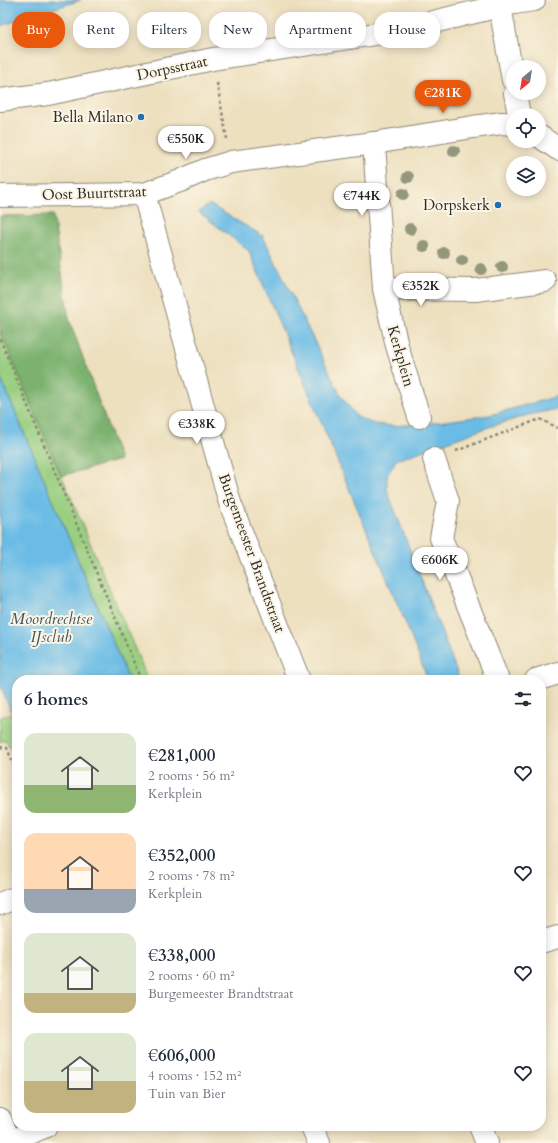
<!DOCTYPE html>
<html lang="en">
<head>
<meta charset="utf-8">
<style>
  body { margin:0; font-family:Cardo,serif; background:#f6f6f7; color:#1f2937; height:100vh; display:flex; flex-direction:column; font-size:15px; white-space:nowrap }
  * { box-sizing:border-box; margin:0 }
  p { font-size:13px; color:#747a83 }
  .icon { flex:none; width:22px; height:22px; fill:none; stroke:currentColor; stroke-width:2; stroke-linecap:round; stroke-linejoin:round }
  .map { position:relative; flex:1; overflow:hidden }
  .details { position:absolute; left:12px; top:675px; width:534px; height:456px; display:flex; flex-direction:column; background:#fff; border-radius:16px; box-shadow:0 2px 10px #0003 }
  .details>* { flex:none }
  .guide { position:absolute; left:12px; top:12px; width:534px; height:36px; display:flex; gap:8px }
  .needle { width:26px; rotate:210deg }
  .tools { position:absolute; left:506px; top:60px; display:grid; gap:8px }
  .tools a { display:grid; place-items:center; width:40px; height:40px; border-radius:50%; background:#fff; box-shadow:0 2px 10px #0003; font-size:20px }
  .price { position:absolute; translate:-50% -34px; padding:0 9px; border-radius:14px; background:#fff; color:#222; font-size:13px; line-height:26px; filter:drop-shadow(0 1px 2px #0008) }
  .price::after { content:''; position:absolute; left:50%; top:24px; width:12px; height:9px; margin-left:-6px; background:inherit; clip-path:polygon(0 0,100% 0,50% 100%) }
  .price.on { background:#ea580c; color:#fff }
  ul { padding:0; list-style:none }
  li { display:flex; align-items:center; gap:12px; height:100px; padding:0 12px }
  li span { display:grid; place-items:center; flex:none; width:112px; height:80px; border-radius:12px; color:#555 }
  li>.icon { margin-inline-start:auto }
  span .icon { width:48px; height:48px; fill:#fffc; stroke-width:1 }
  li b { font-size:17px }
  h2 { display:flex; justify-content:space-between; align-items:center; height:48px; padding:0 12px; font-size:17px }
  .pill { padding:0 14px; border-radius:16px; background:#fff; box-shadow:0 2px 10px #0003; font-size:14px; line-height:36px }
  .pill.on { background:#ea580c; color:#fff }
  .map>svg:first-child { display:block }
  .green { fill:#9acf81; stroke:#627d56 }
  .forest { fill:#7bb26f; stroke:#536e4d }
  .water { fill:#6bbce6; stroke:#4b7488 }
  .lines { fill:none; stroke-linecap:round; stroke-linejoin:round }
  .minor-casing { stroke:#8c8675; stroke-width:24 }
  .tertiary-casing { stroke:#8c8675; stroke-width:24 }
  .path { stroke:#8c8675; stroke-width:2.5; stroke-dasharray:3 3; stroke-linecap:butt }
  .minor { stroke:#fff; stroke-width:22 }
  .tertiary { stroke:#fff; stroke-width:22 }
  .tree { fill:#94977c }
  .poi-dot { fill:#1f6fb2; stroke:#fcf5e5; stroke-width:1.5 }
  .labels { text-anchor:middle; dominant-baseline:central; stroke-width:4; stroke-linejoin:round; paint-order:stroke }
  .street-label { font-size:15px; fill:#2b2b2b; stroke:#fcf5e5 }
  .poi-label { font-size:15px; fill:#2b2b2b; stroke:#fcf5e5; text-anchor:end }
  .water-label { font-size:16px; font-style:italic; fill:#3e5663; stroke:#fcf5e5 }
</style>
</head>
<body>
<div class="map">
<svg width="558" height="1143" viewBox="0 0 558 1143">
  <rect width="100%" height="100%" fill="#fcf5e5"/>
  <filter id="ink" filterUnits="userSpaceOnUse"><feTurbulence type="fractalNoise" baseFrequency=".025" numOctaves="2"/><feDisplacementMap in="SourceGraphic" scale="8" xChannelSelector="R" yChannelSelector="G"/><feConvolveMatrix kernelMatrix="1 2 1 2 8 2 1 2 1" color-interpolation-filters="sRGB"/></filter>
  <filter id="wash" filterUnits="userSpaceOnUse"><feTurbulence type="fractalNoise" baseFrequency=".012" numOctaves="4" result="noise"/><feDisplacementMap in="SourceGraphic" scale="16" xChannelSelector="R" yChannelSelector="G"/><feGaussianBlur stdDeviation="0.9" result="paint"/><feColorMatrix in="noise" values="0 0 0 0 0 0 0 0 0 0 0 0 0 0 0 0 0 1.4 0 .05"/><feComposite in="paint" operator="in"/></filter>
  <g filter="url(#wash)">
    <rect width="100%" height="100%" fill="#ede0bf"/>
    <path class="green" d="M0,330L148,680H129L0,376Z
      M12,713L17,726V764L6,740L0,742V718Z"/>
    <path class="forest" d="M53,215L69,319L120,460L61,476L0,330V216Z"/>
    <path class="water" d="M0,0H81L0,26Z
      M209,204L263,236L341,396L357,417L374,424L393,426L430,423L490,415L558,396V409L528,415L489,427L396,460L387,476V490L460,680H428L406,624L249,251L199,212Z
      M0,376L129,680H17V726L0,684Z"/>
  </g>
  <g filter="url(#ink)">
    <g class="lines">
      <g class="minor-casing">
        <path id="minor" d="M514,3L534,0
          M0,100L48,94L213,59L395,31L500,6
          M374,143L384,289
          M144,194L230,503L299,680
          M419,417L397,346L384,289L476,290L545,281
          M434,459L448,501L441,538L498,680
          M536,680L558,673
          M0,904L17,897
          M541,942L558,937
          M0,1119L10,1142
          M312,1126L319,1143
          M480,1126L487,1143
          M8,1143L46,1126"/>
      </g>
      <g class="tertiary-casing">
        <path id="tertiary" d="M513,80L500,6L514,3L513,0
          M515,93L519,115
          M539,136L558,149
          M0,196L144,194L180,181L205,170L231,162L374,143L473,127L502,123L513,124"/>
      </g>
      <path class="path" d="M217,83L227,139
        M0,339L141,680
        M456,451L540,419L558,428
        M0,747L7,748L17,773"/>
      <use href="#minor" class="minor"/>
      <use href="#tertiary" class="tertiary"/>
    </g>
    <g class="tree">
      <circle cx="454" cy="151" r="6"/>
      <circle cx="408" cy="177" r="6"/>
      <circle cx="403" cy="194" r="6"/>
      <circle cx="410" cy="229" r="6"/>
      <circle cx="424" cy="246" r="6"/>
      <circle cx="444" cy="253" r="6"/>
      <circle cx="462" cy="260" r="6"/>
      <circle cx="502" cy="267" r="6"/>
      <circle cx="481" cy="269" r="6"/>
    </g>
  </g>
  <g class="poi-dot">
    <circle cx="141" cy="117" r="4"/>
    <circle cx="498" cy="205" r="4"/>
  </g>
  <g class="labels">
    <g class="street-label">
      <text transform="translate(172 68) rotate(-12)">Dorpsstraat</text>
      <text transform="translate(94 193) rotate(-2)">Oost Buurtstraat</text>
      <text transform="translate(401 356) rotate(74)">Kerkplein</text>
      <text transform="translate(252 553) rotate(70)">Burgemeester Brandtstraat</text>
    </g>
    <g class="poi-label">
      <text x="133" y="117">Bella Milano</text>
      <text x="490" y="205">Dorpskerk</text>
    </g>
    <g class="water-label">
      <text x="51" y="619">Moordrechtse<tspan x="51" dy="18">IJsclub</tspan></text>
    </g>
  </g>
</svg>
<div class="tools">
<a><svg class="needle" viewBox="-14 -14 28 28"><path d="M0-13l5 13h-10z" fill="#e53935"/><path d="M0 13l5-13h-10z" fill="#747a83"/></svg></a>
<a><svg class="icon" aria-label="locate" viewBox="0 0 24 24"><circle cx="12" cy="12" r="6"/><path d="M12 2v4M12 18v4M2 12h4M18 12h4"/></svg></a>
<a><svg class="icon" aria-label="layers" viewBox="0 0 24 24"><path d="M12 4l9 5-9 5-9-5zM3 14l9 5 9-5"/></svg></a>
</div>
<b class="price on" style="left:443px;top:114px">€281K</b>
<b class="price" style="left:186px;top:160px">€550K</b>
<b class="price" style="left:362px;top:217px">€744K</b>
<b class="price" style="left:421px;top:307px">€352K</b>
<b class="price" style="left:197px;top:445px">€338K</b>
<b class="price" style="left:440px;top:581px">€606K</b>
<div class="guide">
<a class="pill on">Buy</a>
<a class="pill">Rent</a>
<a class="pill">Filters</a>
<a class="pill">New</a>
<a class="pill">Apartment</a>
<a class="pill">House</a>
</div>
<section class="details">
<h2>6 homes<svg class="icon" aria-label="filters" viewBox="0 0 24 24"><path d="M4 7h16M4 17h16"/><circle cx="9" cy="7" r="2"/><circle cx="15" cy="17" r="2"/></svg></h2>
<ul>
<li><span style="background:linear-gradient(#dfe7d0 65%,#8fb573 0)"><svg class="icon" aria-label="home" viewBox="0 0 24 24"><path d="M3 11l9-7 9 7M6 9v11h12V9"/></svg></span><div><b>€281,000</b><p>2 rooms · 56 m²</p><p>Kerkplein</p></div><svg class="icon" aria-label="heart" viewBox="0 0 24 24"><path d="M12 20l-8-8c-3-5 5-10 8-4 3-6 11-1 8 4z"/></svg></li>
<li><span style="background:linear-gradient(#ffd9b3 70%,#9aa5b1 0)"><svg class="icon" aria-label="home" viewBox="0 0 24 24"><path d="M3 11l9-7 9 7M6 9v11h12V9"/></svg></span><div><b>€352,000</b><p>2 rooms · 78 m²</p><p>Kerkplein</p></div><svg class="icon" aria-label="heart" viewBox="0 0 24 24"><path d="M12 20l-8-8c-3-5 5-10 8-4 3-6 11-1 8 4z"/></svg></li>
<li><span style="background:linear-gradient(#dfe7d0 75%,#c2b280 0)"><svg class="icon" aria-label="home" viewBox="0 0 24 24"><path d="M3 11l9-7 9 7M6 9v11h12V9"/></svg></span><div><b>€338,000</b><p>2 rooms · 60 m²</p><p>Burgemeester Brandtstraat</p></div><svg class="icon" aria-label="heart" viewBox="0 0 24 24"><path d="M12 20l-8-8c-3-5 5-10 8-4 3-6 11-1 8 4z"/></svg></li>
<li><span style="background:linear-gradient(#dfe7d0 60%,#c2b280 0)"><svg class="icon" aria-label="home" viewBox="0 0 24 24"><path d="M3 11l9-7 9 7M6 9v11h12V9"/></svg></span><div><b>€606,000</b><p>4 rooms · 152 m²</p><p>Tuin van Bier</p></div><svg class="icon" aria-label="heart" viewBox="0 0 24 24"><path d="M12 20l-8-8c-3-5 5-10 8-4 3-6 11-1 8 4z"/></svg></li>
</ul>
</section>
</div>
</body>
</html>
